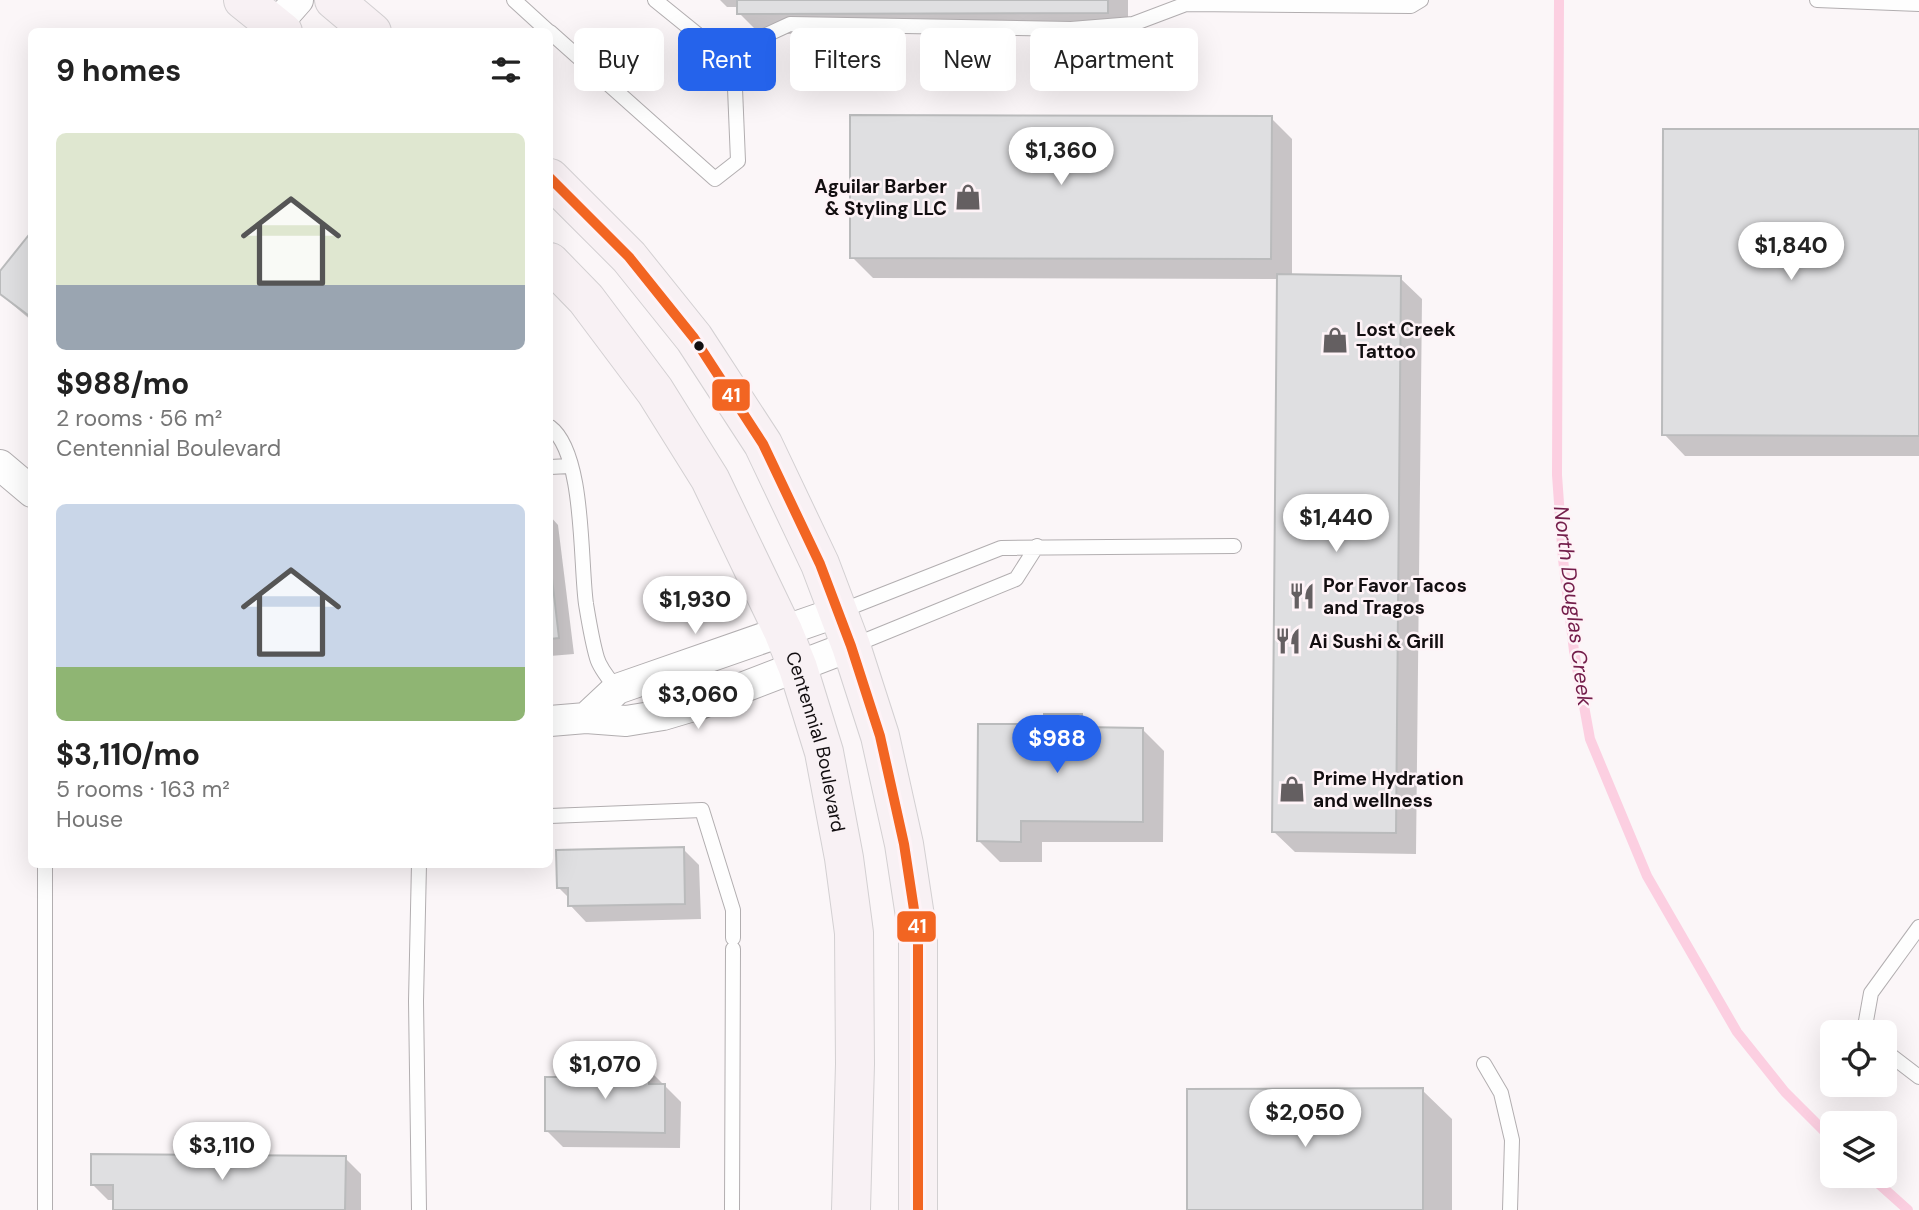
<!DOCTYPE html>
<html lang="en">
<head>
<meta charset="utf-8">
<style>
  body { margin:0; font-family:"DM Sans",sans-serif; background:#f6f6f6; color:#222; height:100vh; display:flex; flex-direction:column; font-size:26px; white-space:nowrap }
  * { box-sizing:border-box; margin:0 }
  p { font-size:23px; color:#767676 }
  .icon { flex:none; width:38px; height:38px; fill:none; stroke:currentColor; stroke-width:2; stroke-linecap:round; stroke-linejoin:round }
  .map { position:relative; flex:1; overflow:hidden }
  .panel { position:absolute; left:28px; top:28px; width:525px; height:840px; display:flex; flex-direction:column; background:#fff; border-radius:10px; box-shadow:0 7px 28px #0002 }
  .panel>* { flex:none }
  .banner { position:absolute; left:574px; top:28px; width:665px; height:63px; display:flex; gap:14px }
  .tools { position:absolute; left:1820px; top:1020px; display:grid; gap:14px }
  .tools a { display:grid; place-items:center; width:77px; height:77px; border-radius:10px; background:#fff; box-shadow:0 7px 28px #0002; font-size:35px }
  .price { position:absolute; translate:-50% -60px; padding:0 16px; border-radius:24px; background:#fff; color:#222; font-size:23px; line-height:46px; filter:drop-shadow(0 2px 4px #0008) }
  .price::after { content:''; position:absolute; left:50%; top:42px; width:21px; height:16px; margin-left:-10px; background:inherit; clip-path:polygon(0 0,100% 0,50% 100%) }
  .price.active { background:#2563eb; color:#fff }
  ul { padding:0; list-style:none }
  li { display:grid; align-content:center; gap:14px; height:371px; padding:0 28px }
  li span { display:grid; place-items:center; height:217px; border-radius:10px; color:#555 }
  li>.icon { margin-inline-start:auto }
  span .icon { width:126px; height:126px; fill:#fffc; stroke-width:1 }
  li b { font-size:30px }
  h2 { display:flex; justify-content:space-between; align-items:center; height:84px; padding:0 28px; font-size:30px }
  .chip { padding:0 24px; border-radius:10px; background:#fff; box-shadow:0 7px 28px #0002; font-size:24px; line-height:63px }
  .chip.active { background:#2563eb; color:#fff }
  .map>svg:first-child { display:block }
  .shadow { fill:#0003 }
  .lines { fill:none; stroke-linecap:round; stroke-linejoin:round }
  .stream { stroke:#fccfe1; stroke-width:10 }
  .building { fill:#dfdfe1; stroke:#babbbc; stroke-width:2 }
  .service-casing { stroke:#b2aeb0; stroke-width:16 }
  .minor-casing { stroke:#b2aeb0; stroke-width:32 }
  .primary-casing { stroke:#d3d0d2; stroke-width:40 }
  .service { stroke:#fefefe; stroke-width:14 }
  .minor { stroke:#fefefe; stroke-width:30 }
  .primary { stroke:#f8f1f4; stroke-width:38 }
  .bus-1-casing { stroke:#fef3f7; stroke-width:16 }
  .bus-1 { stroke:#f26522; stroke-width:10 }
  .bus-dot { fill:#120e10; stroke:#fef3f7; stroke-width:2.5 }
  .labels { text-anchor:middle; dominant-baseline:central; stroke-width:5; stroke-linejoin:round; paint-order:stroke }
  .poi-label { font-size:19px; font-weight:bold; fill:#120e10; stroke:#fef3f7; text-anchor:start }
  .street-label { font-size:19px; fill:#120e10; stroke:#fef3f7 }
  .water-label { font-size:21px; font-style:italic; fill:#731d4a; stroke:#fef3f7 }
  .line-badge { stroke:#fef3f7; stroke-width:2.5 }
  .badge-label { font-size:19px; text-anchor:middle; font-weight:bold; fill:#fff }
</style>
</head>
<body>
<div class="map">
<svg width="1919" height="1210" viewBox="0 0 1919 1210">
  <rect width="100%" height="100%" fill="#fbf6f8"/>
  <path class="shadow" d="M720,0H1128V33L760,34L739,13V7H727Z
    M1271,118L1292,139V276L1400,278L1422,299L1416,854L1295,852L1273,831L1279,279L873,278L852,257Z
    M1919,131V456H1685L1664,434Z
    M32,234V321L0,294V274Z
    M550,516L558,525L574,654L550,656Z
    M1082,716L1095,729H1142L1164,751L1163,842H1042V862H1000L979,841L1046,726Z
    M683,849L699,865L701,919L586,922L570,905V899L559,888Z
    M648,1069L681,1102L680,1148L563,1147L547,1131L564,1079Z
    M1422,1090L1452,1119V1210H1189Z
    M345,1158L361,1174V1210H115V1200H108L92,1184Z"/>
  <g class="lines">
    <path class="stream" d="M1559,0L1557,475L1563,559L1574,651L1590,739L1647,876L1737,1032L1785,1092L1832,1139
      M1870,1176L1908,1210"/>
  </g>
  <path class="building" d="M737,0H1108V13L737,14Z
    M850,115L1272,116L1271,259L850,258Z
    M1663,129H1919V436L1662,435Z
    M32,231V318L0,294V271Z
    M1277,274L1401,276L1396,833L1272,832Z
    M550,561L559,638L550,639Z
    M1044,714H1082V727L1143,728V822L1021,821V842L977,841L978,724H1044Z
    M684,847L685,904L568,906V888H557L556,850Z
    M562,1066L649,1067V1084H665V1133L545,1131V1077H562Z
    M1423,1088V1210H1187V1089Z
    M91,1154L346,1156L345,1210H113V1185H91Z"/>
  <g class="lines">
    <g class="service-casing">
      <path id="service" d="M514,0L549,32
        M1817,0L1919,4
        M550,32L715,179L738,161L734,64L655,0
        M723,55L790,24L1071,29L1133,24L1186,4L1411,6L1421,0
        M550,427C585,453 580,562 586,604C589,622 592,641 597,658C600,669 610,680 617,689
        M550,467L570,466
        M841,611L1001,548L1234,546
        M852,646L1016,579L1037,546
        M550,816L702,810L733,910V938
        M1864,1032L1871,993L1919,927
        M1885,1051L1919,1077
        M1484,1064L1501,1093L1512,1140L1510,1210
        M45,1210V864
        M419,1210L416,1001L419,864
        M732,1210L733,949"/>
    </g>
    <g class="minor-casing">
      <path id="minor" d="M275,26L298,0
        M0,465L32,492
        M586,718L617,689L838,612
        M550,721L586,718L626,721L663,715L700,704L851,646"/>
    </g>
    <g class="primary-casing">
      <g id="primary">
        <path d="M243,0L283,32"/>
        <path d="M334,0L372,32"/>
        <path d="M550,178L629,257L694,338L763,444L820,564L851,646L880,736L904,844L918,936V1210"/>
        <path id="s1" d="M550,262L586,299L655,391L710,479L783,631L798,668L824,752L844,858L854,933L855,1064L851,1210"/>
      </g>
    </g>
    <use href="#service" class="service"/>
    <use href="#minor" class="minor"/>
    <use href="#primary" class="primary"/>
    <g class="bus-1-casing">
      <path id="bus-1" d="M550,178L629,257L694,338L763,444L820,564L851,646L880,736L904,844L918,936V1210"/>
    </g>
    <use href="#bus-1" class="bus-1"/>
  </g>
  <defs>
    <g id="shop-bare" transform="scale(2.1)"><path d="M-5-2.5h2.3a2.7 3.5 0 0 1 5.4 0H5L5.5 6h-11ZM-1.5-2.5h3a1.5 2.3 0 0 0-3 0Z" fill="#645f61" stroke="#fef3f7" stroke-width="2.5" paint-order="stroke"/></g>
    <g id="restaurant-bare" transform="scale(2.1)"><path d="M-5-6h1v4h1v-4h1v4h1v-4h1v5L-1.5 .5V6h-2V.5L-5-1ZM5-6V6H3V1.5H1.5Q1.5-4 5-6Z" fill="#645f61" stroke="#fef3f7" stroke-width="2.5" paint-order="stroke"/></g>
  </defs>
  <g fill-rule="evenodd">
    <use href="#shop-bare" x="968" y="197"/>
    <use href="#shop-bare" x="1335" y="340"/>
    <use href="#restaurant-bare" x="1302" y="596"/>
    <use href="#restaurant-bare" x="1288" y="641"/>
    <use href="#shop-bare" x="1292" y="789"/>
  </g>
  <circle class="bus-dot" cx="699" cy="346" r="6"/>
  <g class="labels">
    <g class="poi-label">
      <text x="947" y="186" text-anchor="end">Aguilar Barber<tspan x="947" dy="22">&amp; Styling LLC</tspan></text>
      <text x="1356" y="329">Lost Creek<tspan x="1356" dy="22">Tattoo</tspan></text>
      <text x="1323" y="585">Por Favor Tacos<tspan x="1323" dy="22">and Tragos</tspan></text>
      <text x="1309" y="641">Ai Sushi &amp; Grill</text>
      <text x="1313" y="778">Prime Hydration<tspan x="1313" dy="22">and wellness</tspan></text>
    </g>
    <g class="street-label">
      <text stroke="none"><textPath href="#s1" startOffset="555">Centennial Boulevard</textPath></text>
    </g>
    <g class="water-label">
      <text transform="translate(1573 606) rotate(83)">North Douglas Creek</text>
    </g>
  </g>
  <g class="line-badge">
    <rect x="711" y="378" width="40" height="34" rx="7" fill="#f26522"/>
    <rect x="896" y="910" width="41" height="33" rx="7" fill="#f26522"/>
  </g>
  <g class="badge-label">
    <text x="731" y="402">41</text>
    <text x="917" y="933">41</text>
  </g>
</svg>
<div class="tools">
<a><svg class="icon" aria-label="locate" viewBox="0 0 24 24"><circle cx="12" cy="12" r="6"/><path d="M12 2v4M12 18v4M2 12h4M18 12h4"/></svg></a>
<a><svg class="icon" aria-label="layers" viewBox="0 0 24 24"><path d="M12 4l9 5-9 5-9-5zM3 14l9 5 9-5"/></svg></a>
</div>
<b class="price" style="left:1061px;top:187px">$1,360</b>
<b class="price" style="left:1791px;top:282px">$1,840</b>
<b class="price" style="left:1336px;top:554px">$1,440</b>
<b class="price" style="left:695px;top:636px">$1,930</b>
<b class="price" style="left:698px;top:731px">$3,060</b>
<b class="price active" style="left:1057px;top:775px">$988</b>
<b class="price" style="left:605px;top:1101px">$1,070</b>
<b class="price" style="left:1305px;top:1149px">$2,050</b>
<b class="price" style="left:222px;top:1182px">$3,110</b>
<div class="banner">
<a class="chip">Buy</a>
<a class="chip active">Rent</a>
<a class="chip">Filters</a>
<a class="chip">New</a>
<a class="chip">Apartment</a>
</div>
<section class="panel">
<h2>9 homes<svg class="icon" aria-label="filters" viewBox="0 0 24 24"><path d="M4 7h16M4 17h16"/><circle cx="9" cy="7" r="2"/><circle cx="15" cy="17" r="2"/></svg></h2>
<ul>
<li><span style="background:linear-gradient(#dfe7d0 70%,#9aa5b1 0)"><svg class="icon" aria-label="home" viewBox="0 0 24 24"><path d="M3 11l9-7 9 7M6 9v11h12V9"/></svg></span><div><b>$988/mo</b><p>2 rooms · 56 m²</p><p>Centennial Boulevard</p></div></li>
<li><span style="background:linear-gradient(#c9d6e8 75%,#8fb573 0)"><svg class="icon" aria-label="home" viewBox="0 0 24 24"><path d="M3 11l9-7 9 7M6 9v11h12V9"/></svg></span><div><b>$3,110/mo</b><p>5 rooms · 163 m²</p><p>House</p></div></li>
</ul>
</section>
</div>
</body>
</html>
